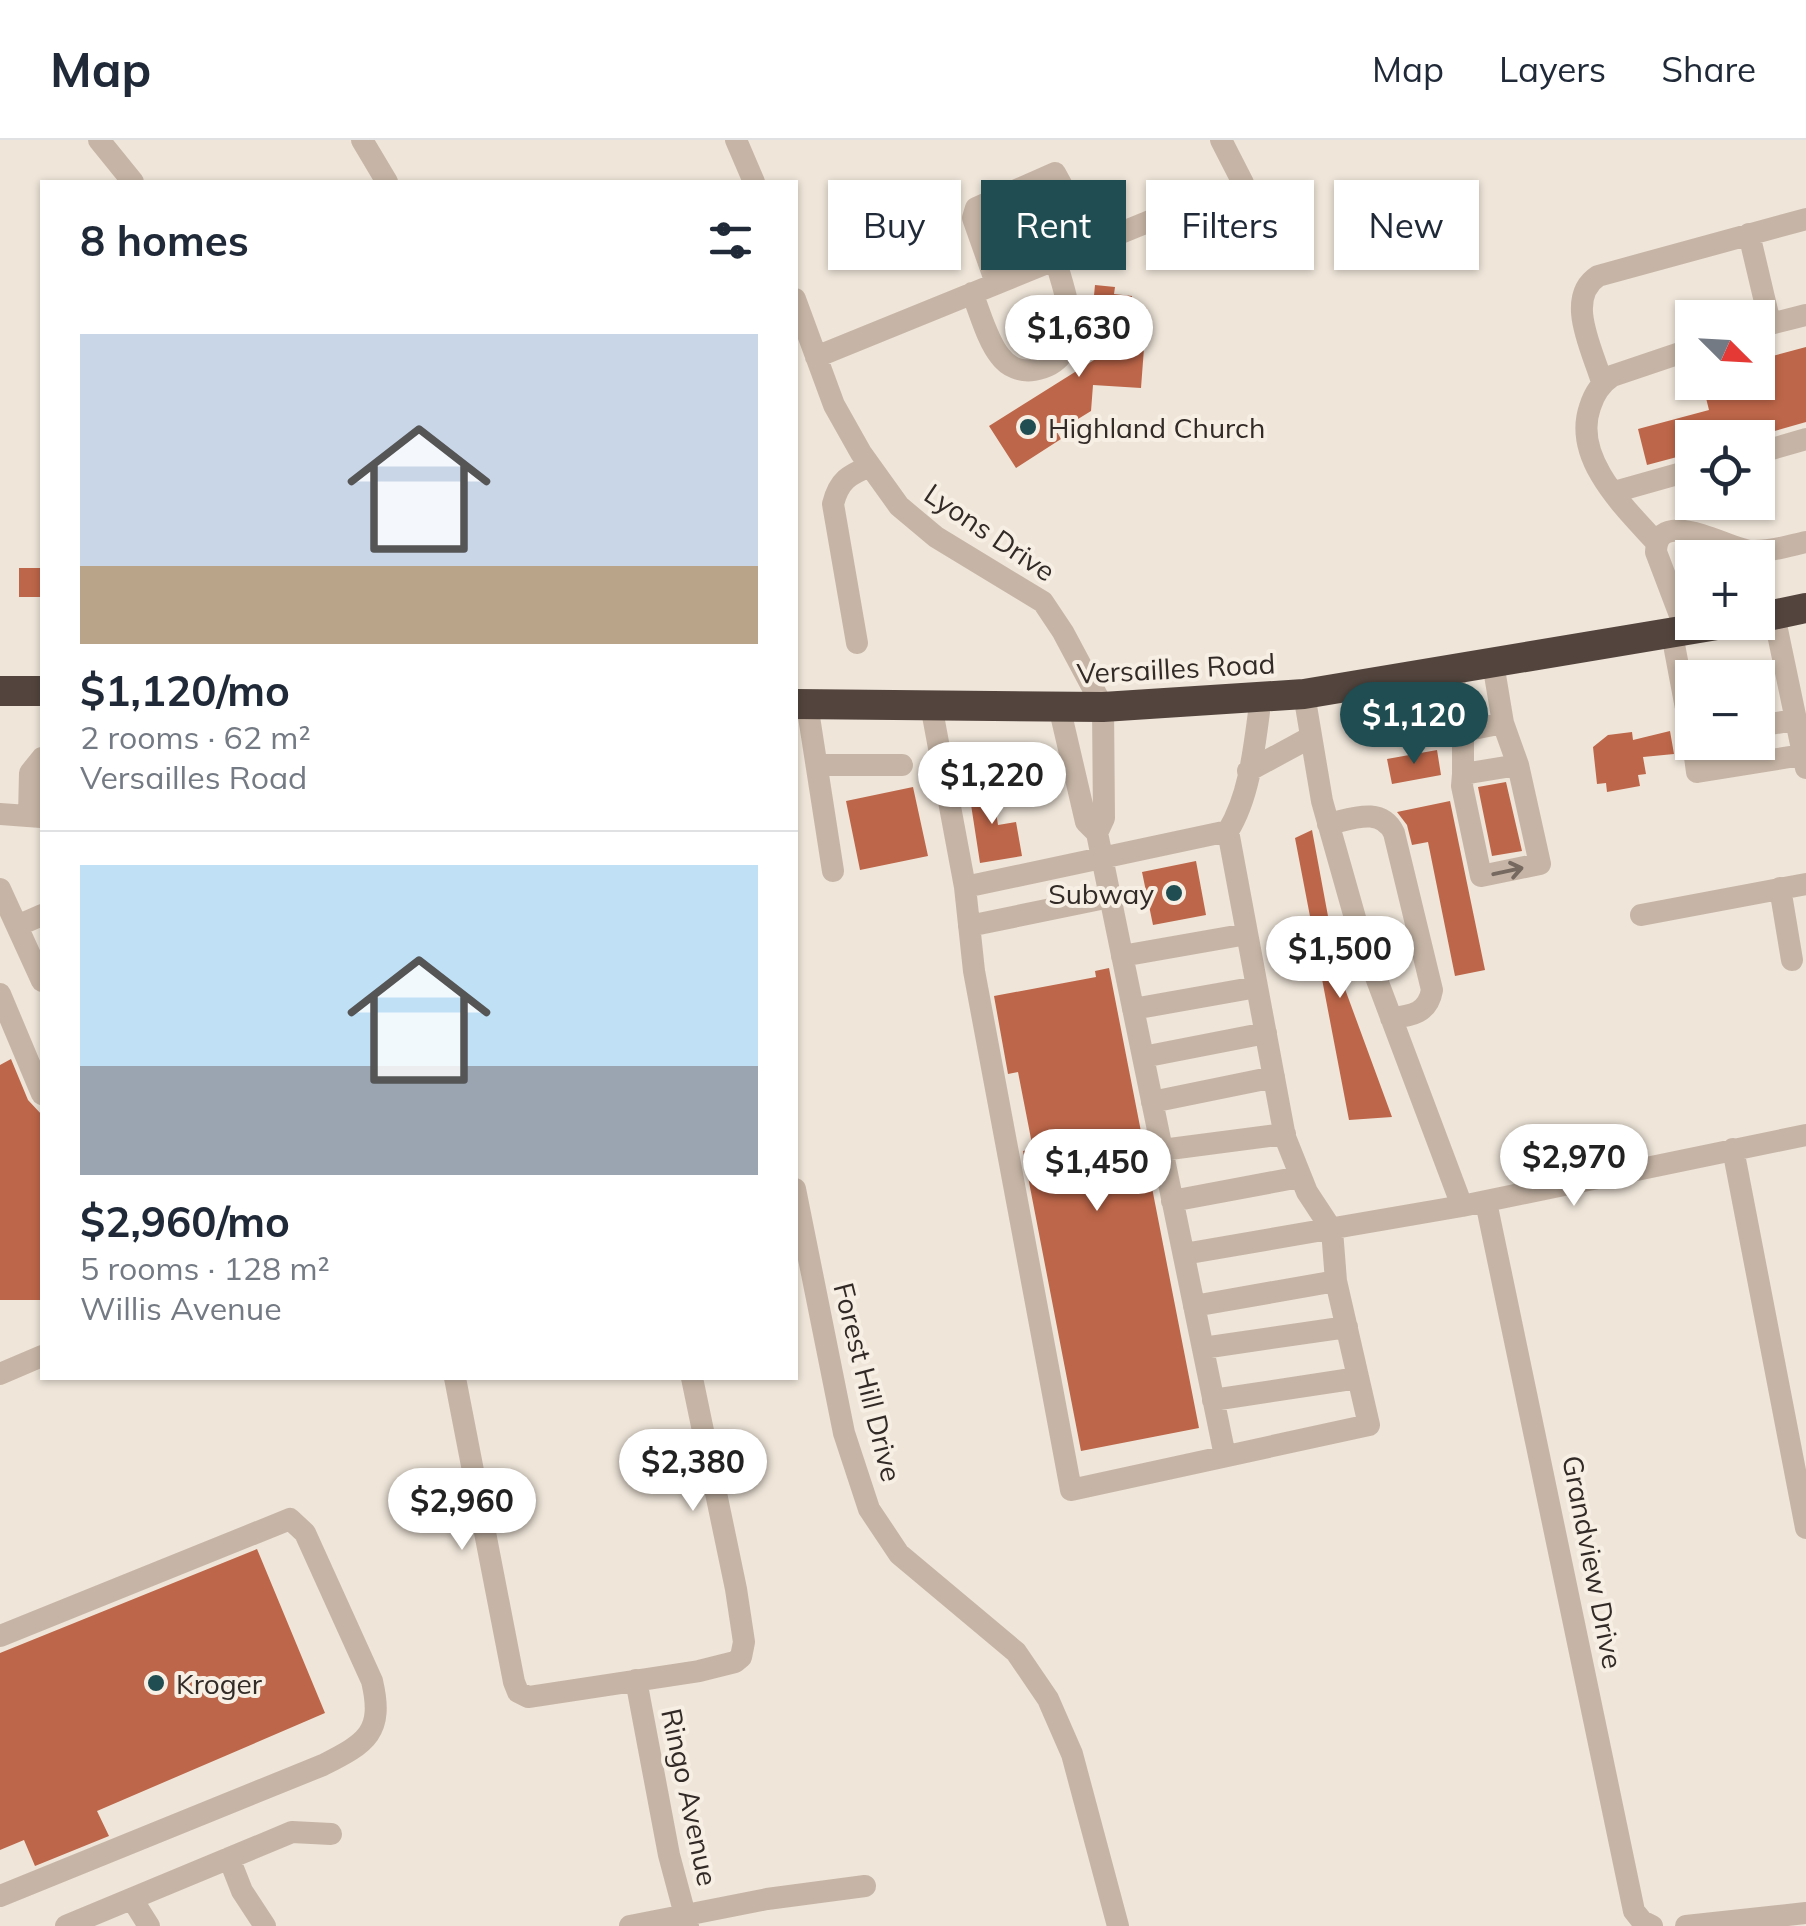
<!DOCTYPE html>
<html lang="en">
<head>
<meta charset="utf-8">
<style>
  body { margin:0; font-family:Mulish,sans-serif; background:#f2f2f3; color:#1f2937; height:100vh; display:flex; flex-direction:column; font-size:38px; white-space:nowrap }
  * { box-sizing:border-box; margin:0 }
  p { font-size:32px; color:#747a83 }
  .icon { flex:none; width:55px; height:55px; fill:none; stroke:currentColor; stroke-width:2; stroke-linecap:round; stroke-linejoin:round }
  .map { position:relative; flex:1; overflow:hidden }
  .drawer { position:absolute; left:40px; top:40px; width:758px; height:1200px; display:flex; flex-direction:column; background:#fff; border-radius:0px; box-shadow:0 2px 8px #0004 }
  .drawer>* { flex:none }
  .banner { position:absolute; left:828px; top:40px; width:828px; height:90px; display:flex; gap:20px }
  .needle { width:65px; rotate:114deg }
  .controls { position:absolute; left:1675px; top:160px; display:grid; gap:20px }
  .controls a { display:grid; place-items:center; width:100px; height:100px; border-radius:0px; background:#fff; box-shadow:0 2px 8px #0004; font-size:50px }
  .price { position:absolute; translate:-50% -85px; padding:0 22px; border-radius:35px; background:#fff; color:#222; font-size:32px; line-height:65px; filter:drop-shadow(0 2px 5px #0008) }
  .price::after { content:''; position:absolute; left:50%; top:60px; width:30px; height:22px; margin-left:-15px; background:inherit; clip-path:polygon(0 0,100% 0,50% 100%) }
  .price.active { background:#1f4d51; color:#fff }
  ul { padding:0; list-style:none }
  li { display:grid; align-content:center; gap:20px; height:530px; padding:0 40px }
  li+li { border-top:2px solid #e0e1e3 }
  li span { display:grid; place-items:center; height:310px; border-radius:0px; color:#555 }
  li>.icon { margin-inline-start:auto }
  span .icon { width:180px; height:180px; fill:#fffc; stroke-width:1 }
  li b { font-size:42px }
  h2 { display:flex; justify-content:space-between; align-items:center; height:120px; padding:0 40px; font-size:42px }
  .tag { padding:0 35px; border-radius:0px; background:#fff; box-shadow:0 2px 8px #0004; font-size:35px; line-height:90px }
  .tag.active { background:#1f4d51; color:#fff }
  header { display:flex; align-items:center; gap:60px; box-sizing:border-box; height:140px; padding:0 50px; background:#fff; border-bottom:2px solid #e0e1e3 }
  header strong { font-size:48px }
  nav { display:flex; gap:55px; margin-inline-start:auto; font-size:35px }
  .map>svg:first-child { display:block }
  .building { fill:#bd6649 }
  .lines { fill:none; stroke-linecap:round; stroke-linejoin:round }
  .minor { stroke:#c6b5a6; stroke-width:22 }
  .highway { stroke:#53453e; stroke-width:30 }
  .oneway { stroke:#756960 }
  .poi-dot { fill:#1f4d51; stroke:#f7efe4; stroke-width:4 }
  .labels { text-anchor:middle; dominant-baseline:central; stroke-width:8; stroke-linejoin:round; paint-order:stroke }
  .poi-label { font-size:28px; fill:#322a26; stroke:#f7efe4; text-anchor:start }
  .street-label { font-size:28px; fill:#322a26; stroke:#f7efe4 }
</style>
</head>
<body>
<header>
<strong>Map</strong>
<nav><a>Map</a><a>Layers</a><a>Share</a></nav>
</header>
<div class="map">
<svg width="1806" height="1786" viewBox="0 0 1806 1786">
  <rect width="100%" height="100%" fill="#efe5d9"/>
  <path class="building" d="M1095,145L1115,147L1114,154L1132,156V167L1147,168L1141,248L1093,245L1091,271L1057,292L1061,299L1016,328L989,286L1126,200L1090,197Z
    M1806,207V282L1750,298H1692V313L1647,325L1638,289L1709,270L1702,242H1758V220Z
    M19,428H42V457H19Z
    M1670,591L1674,614L1643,617L1646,634L1638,635L1640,646L1607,652L1606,643L1597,644L1593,607L1608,595L1632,592L1633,600Z
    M1437,610L1441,635L1392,644L1387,619Z
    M991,641L998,685L1016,682L1022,716L980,723L968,645Z
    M1506,642L1522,711L1492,716L1478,647Z
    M913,647L928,716L860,730L846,661Z
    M1450,661L1485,830L1455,836L1428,702L1412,705L1407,685L1397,672Z
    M1312,690L1338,830L1392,977L1349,980L1295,698Z
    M1196,721L1206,775L1153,785L1142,732Z
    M1109,828L1199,1288L1081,1311L1023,1011L1033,1009L1018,932L1008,934L994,856L1096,837L1095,831Z
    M11,919L28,960L42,975V1160H0V925Z
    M257,1409L325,1573L97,1671L109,1696L35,1726L24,1700L0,1710V1513Z"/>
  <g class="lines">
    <path class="minor" d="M99,0L133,42
      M362,0L387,42
      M736,0L754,42
      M1221,0L1243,43
      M1749,94L1770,183
      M996,143L973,78L976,68L1055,33L1079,77L1088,104
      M972,153C980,172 987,200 1000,216C1008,227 1021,232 1034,230C1090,220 1066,155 1055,119
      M795,159L834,265L861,313L899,366L936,397L1043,462L1063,492L1103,567L1104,678L1097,693
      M1758,187L1806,175
      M816,217L1209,57
      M1602,242C1593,211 1564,158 1598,136L1806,79
      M1758,313L1806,299
      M1614,352L1692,330
      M1656,402C1625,368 1572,318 1590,267C1594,254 1600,244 1612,236L1692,209
      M1774,475L1806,628
      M1686,491L1656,412C1657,365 1728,409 1751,411C1770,412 1788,406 1806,402
      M1672,494L1692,600
      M857,503L833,364C839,340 849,335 870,326
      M1452,530L1463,591L1503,583L1493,523
      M1304,554L1322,661L1359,792L1462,1066
      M807,564L833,731
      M931,565L965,747L1228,691C1251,654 1255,600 1261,557
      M1059,566L1086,682L1097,693L1225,1316
      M1758,586L1795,580
      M1463,591V634L1518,625L1503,583
      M1693,602L1697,632L1802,615
      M817,625H902
      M1248,631L1311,597
      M1463,634L1462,646L1481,736L1540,724L1518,625
      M0,674L41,677
      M29,676L30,633L42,618
      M1328,684C1352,679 1381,666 1394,693L1432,850C1428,873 1412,876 1391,878
      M965,747L974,831L1071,1350L1369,1285L1336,1141L1332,1090L1307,1052L1285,997L1228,691
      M1780,748L1792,820
      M0,749L42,841
      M1641,775L1806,744
      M17,786L42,775
      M969,786L1110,757
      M1122,816L1247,794
      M0,854L42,954
      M1133,869L1257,847
      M1143,917L1266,893
      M1152,962L1274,937
      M1733,1009L1806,1388
      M1162,1010L1285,994
      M795,1049L844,1293L869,1369L899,1414L1016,1512L1048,1559L1072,1614L1118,1786
      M1172,1061L1300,1037
      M1486,1062L1634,1771L1642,1781L1652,1786
      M1184,1114L1462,1066L1806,995
      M1194,1166L1336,1141
      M1203,1208L1347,1187
      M0,1234L42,1216
      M455,1238L514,1542L518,1552L528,1557L699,1531L735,1522L741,1517L744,1502L736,1449L692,1238
      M1213,1260L1358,1238
      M0,1496L290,1379L305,1393L372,1541C384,1592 367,1603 323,1625L0,1756
      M636,1540L669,1715L688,1786
      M229,1718L242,1751L265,1786
      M132,1759L149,1786
      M66,1786L292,1692L331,1694
      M630,1786L767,1759L865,1746
      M1686,1786L1806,1773"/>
    <path class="highway" d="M1758,478L1806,468
      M0,551H42
      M795,564L1103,567L1304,554L1735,482"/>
  </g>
  <defs><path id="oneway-shaft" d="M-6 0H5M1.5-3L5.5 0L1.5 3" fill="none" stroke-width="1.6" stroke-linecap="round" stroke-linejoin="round" transform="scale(2.5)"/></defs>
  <use class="oneway" href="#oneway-shaft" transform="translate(1508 731) rotate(-12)"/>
  <g class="poi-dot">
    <circle cx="1028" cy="287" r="10"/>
    <circle cx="1174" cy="753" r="10"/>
    <circle cx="156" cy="1543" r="10"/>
  </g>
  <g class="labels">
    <g class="poi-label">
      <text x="1048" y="287">Highland Church</text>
      <text x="1154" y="753" text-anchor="end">Subway</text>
      <text x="176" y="1543">Kroger</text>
    </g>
    <g class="street-label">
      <text transform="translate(990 392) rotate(34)">Lyons Drive</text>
      <text transform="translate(1176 528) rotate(-3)">Versailles Road</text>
      <text transform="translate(868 1242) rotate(76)">Forest Hill Drive</text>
      <text transform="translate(1593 1422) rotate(79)">Grandview Drive</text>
      <text transform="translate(690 1657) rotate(78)">Ringo Avenue</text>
    </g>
  </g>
</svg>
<div class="controls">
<a><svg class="needle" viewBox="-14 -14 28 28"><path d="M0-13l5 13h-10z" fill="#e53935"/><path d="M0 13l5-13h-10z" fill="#747a83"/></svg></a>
<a><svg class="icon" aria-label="locate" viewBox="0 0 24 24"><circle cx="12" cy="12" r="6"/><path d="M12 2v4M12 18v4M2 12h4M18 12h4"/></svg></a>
<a>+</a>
<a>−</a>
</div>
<b class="price" style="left:1079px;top:240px">$1,630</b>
<b class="price active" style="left:1414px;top:627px">$1,120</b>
<b class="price" style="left:992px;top:687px">$1,220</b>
<b class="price" style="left:1340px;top:861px">$1,500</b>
<b class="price" style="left:1574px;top:1069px">$2,970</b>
<b class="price" style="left:1097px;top:1074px">$1,450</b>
<b class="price" style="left:693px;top:1374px">$2,380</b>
<b class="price" style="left:462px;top:1413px">$2,960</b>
<div class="banner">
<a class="tag">Buy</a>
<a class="tag active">Rent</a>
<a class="tag">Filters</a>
<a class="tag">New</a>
</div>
<section class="drawer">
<h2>8 homes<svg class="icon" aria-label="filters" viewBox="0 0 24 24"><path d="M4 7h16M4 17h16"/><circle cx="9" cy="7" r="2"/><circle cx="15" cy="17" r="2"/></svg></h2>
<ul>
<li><span style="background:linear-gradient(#c9d6e8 75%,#b9a48a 0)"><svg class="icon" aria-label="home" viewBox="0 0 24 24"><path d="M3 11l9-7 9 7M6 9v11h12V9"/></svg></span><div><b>$1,120/mo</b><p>2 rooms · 62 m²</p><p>Versailles Road</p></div></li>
<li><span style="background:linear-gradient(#bfe0f5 65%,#9aa5b1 0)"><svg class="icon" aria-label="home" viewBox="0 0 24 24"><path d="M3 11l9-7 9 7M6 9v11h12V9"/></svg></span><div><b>$2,960/mo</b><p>5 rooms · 128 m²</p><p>Willis Avenue</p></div></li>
</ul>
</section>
</div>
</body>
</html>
